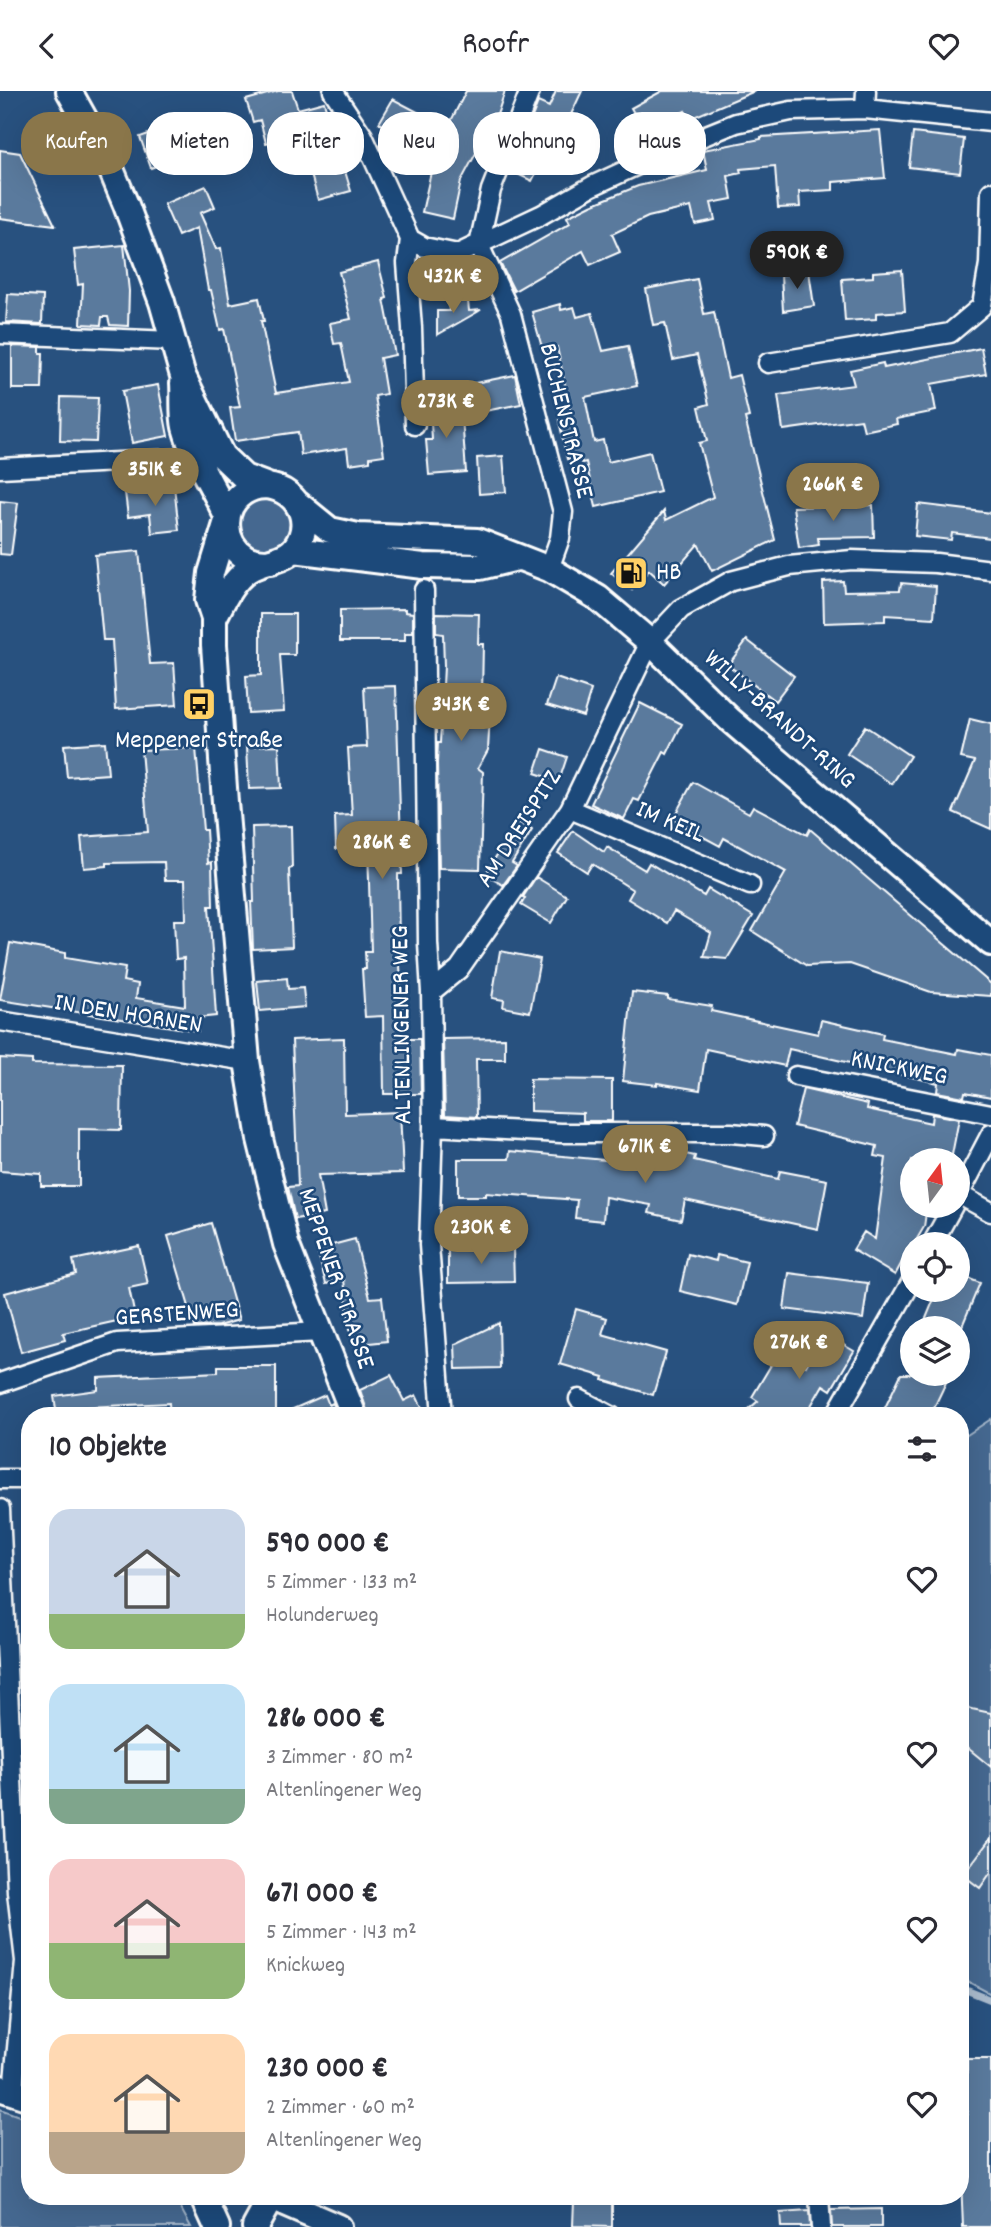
<!DOCTYPE html>
<html lang="de">
<head>
<meta charset="utf-8">
<style>
  body { margin:0; font-family:Dekko,sans-serif; background:#f7f7f7; color:#2b2b33; height:100vh; display:flex; flex-direction:column; font-size:26px; white-space:nowrap }
  * { box-sizing:border-box; margin:0 }
  p { font-size:23px; color:#7c7c81 }
  .icon { flex:none; width:38px; height:38px; fill:none; stroke:currentColor; stroke-width:2; stroke-linecap:round; stroke-linejoin:round }
  .map { position:relative; flex:1; overflow:hidden }
  .drawer { position:absolute; left:21px; top:1316px; width:948px; height:798px; display:flex; flex-direction:column; background:#fff; border-radius:28px; box-shadow:0 7px 28px #0002 }
  .drawer>* { flex:none }
  .hud { position:absolute; left:21px; top:21px; width:950px; height:63px; display:flex; gap:14px }
  .needle { width:46px; rotate:15deg }
  .controls { position:absolute; left:900px; top:1057px; display:grid; gap:14px }
  .controls a { display:grid; place-items:center; width:70px; height:70px; border-radius:50%; background:#fff; box-shadow:0 7px 28px #0002; font-size:35px }
  .price { position:absolute; translate:-50% -60px; padding:0 16px; border-radius:24px; background:#8a764a; color:#fff; font-size:23px; line-height:46px; filter:drop-shadow(0 2px 4px #0008) }
  .price::after { content:''; position:absolute; left:50%; top:42px; width:21px; height:16px; margin-left:-10px; background:inherit; clip-path:polygon(0 0,100% 0,50% 100%) }
  .price.on { background:#222; color:#fff }
  ul { padding:0; list-style:none }
  li { display:flex; align-items:center; gap:21px; height:175px; padding:0 28px }
  li span { display:grid; place-items:center; flex:none; width:196px; height:140px; border-radius:21px; color:#555 }
  li>.icon { margin-inline-start:auto }
  span .icon { width:84px; height:84px; fill:#fffc; stroke-width:1 }
  li b { font-size:30px }
  h2 { display:flex; justify-content:space-between; align-items:center; height:84px; padding:0 28px; font-size:30px }
  .pill { padding:0 24px; border-radius:28px; background:#fff; box-shadow:0 7px 28px #0002; font-size:24px; line-height:63px }
  .pill.on { background:#8a764a; color:#fff }
  header { display:flex; justify-content:space-between; align-items:center; height:91px; padding:0 28px; background:#fff; font-size:32px; font-weight:600 }
  .map>svg:first-child { display:block }
  .green { fill:#446890; stroke:#a2b4c8; stroke-width:2 }
  .lines { fill:none; stroke-linecap:round; stroke-linejoin:round }
  .stream { stroke:#aabbcd; stroke-width:7 }
  .building { fill:#5a7a9d; stroke:#fff; stroke-width:2 }
  .street-casing { stroke:#fff; stroke-width:23 }
  .secondary-casing { stroke:#fff; stroke-width:30 }
  .street { stroke:#1f4a7a; stroke-width:18 }
  .secondary { stroke:#1f4a7a; stroke-width:24 }
  .labels { text-anchor:middle; dominant-baseline:central; stroke-width:5; stroke-linejoin:round; paint-order:stroke }
  .street-label { font-size:26px; fill:#fff; stroke:#1f4a7a }
  .poi-label { font-size:26px; fill:#fff; stroke:#1f4a7a; text-anchor:start }
</style>
</head>
<body>
<header><svg class="icon" aria-label="back" viewBox="0 0 24 24"><path d="M15 5l-7 7 7 7"/></svg>Roofr<svg class="icon" aria-label="heart" viewBox="0 0 24 24"><path d="M12 20l-8-8c-3-5 5-10 8-4 3-6 11-1 8 4z"/></svg></header>
<div class="map">
<svg width="991" height="2136" viewBox="0 0 991 2136">
  <rect width="100%" height="100%" fill="#28517f"/>
  <filter id="ink" filterUnits="userSpaceOnUse"><feTurbulence type="fractalNoise" baseFrequency=".0143" numOctaves="2"/><feDisplacementMap in="SourceGraphic" scale="14" xChannelSelector="R" yChannelSelector="G"/><feConvolveMatrix kernelMatrix="1 2 1 2 8 2 1 2 1" color-interpolation-filters="sRGB"/></filter>
  <g filter="url(#ink)">
    <path class="green" d="M238 433a26 26 0 1 1 52 0a26 26 0 1 1-52 0Z
      M991,1328V1903L961,1887V1348Z
      M0,2018L30,2029V2105H169L180,2116L191,2136H0Z"/>
    <g class="lines">
      <path class="stream" d="M961,1897L991,1909"/>
    </g>
    <path class="building" d="M278,0H292L298,18L324,11L351,100L318,109L300,43L266,52L260,29L253,31L246,9Z
      M466,0H505L498,21L461,90L453,128L422,121L433,72L411,60L413,57L395,48L398,42L379,32L393,8L429,27L430,24L449,34Z
      M556,0H582L546,77L540,74L532,90L511,80L538,11L549,16Z
      M662,0H755L689,28L685,20L645,42L631,17Z
      M182,31L194,61L151,77L140,46Z
      M880,39L885,87L833,91V99L799,101L800,116L778,117L775,75L740,78L741,82L728,85L732,108L711,112L715,129L695,133L691,116L648,126L612,143L620,161L590,174L583,160L514,200L500,172L570,132L567,126L591,114L638,95L707,79L703,59L761,48V46Z
      M913,42L964,48L960,82L909,76Z
      M0,59L20,62L55,134L0,127Z
      M206,95L215,116L200,122L216,158L221,157L230,213L259,207L264,230H261L276,302L349,291L341,252L334,253L330,232L351,228L339,181L378,171L387,207L384,208L395,264L380,267L386,303L375,305L384,364L370,366V370L349,373L347,357L301,364L298,341L235,350L230,317L240,316L224,238L220,239L211,199H208L197,137L178,145L164,113Z
      M124,154L129,200L128,235L110,234L108,226H102L101,234L81,233L83,193L78,194L74,159Z
      M902,179L905,220L876,222V228L845,230L842,188L873,186V181Z
      M809,180L814,215L783,220L781,184Z
      M697,188L704,223L714,221L728,287L739,284L749,326L745,327L775,449L712,480L698,453L664,493L649,479L632,499L611,482L664,420L666,429L713,406L699,352L707,350L699,316L709,313L697,264L673,269L665,232L653,234L646,198Z
      M8,203L43,205L42,233L6,231Z
      M448,210H468L469,220L481,219L437,244V220H449Z
      M560,213L561,219L574,216L577,226L592,222L603,260L628,255L637,295L585,306L594,351L603,349L608,371L650,361L660,401L596,416L586,371L582,372L580,366L567,368L559,329L572,327L557,256L543,260L532,221Z
      M12,255L40,256V262H43L42,298H12Z
      M981,257L986,283L931,293L936,320L896,328L897,333L864,340L861,328L783,339L778,304L854,294L850,279L883,272L884,277Z
      M515,284L521,313L475,322L470,293Z
      M158,294L168,345L132,352L122,300Z
      M61,306L98,307L96,351L60,350Z
      M461,312L466,381L429,384L426,349H432L430,314Z
      M503,365L506,401L479,403L477,367Z
      M174,395L179,439L152,442L150,423L128,426L125,401Z
      M0,410L18,412L11,464L0,463Z
      M918,413L991,422V447L952,442L951,449L915,445Z
      M873,414L874,446L818,447L819,454L799,457L793,416Z
      M139,460L150,573L174,572L177,614L116,618L112,549H103L95,464Z
      M843,490L844,500L900,499L901,492L936,495L934,527L885,524V530L824,532L823,491Z
      M405,518V521L413,522V542H405V550H340V519Z
      M436,522L479,523L478,553H483L482,605L491,606L488,659L478,677L483,681L480,778L439,777L437,672L438,652H440L444,575L443,543L436,542Z
      M261,523H295V564H280L284,620L248,622L246,585L261,584Z
      M747,549L794,585L775,610L728,574Z
      M556,587L591,599L583,625L547,614Z
      M396,595L402,783H398L399,860L405,948H420L421,1003H384L383,925L365,926L362,878H366L365,861H371L368,756L336,758L335,725L352,724L348,657L367,656L364,596Z
      M640,612L682,633L667,663L664,661L639,710L634,708L624,728L591,713Z
      M970,628L991,633V738L953,721L975,670L961,667Z
      M865,635L910,665L892,693L847,663Z
      M105,651L108,683L67,686L64,654Z
      M279,654L281,697L249,698L247,655Z
      M196,657L203,739H206L208,772L212,771L213,815H209L216,925L197,927L198,940L0,909L10,852L65,862V867L125,877L123,890L138,893L136,907L185,915L184,867L176,868L174,829H186L185,789H165L164,771L107,772V775L84,777L81,746L148,741L141,659Z
      M543,658L567,666L559,690L535,682Z
      M693,691L749,722L753,715L807,744L810,738L991,893V905L931,901L850,873L807,875L752,840L786,781L724,747L720,755L672,729Z
      M517,730L532,739L512,772L517,775L503,794L485,784Z
      M291,735L292,777L289,778L292,856L253,858L251,811H254L252,736Z
      M573,740L604,761L607,756L645,779L649,772L704,805L708,798L753,825L727,868L704,866L711,842L674,820L667,832L628,808L633,799L592,773L587,781L558,762Z
      M536,786L567,805L551,832L521,814L525,807L523,806Z
      M500,860L540,868L530,921L503,916L504,909L492,907Z
      M287,887L288,898L303,897L305,916L260,920L257,890Z
      M632,901L668,905V908L712,915L711,920L818,943L821,929L883,943L882,948L957,963L958,958L991,964V1006L965,1001L964,1006L937,1001L938,992L789,958L785,975L706,958L700,999L657,992V994L623,990Z
      M344,947L345,1023L400,1021L403,1082L318,1084L325,1123L295,1128L288,1096L298,1095L292,949Z
      M505,947V968H476L477,1026L445,1024L443,948Z
      M0,967L32,969V973L122,974L121,1039L79,1038V1095H41V1083L0,1080Z
      M530,988L612,989V1030H583V1022L530,1020Z
      M803,998L868,1013L867,1018L931,1032L932,1023L959,1028L951,1069H912V1115H927L924,1136L914,1153H912L895,1184L853,1159L864,1141L875,1148L886,1067L875,1065L877,1055L794,1035Z
      M617,1057L661,1066L662,1058L695,1065L694,1069L778,1088L780,1080L827,1089L818,1138L685,1109L681,1129L649,1122L651,1114L605,1106L603,1130L575,1127L577,1109L486,1102V1105H458V1068H509L510,1060L615,1070Z
      M211,1132L239,1229L218,1235L195,1236L168,1145Z
      M355,1148L370,1207L382,1206L387,1250L352,1254L344,1189L326,1193L317,1158Z
      M139,1155L148,1193L129,1197L135,1226L63,1242L65,1249L21,1261L5,1202L76,1183L73,1169Z
      M513,1158L514,1191L448,1192V1159Z
      M688,1163L716,1170L717,1164L747,1171L737,1214L680,1200Z
      M789,1182L868,1192L863,1228L784,1218Z
      M957,1183L980,1192L958,1245L957,1237H922L934,1208L920,1199H957Z
      M576,1218L607,1227L602,1243L666,1261L653,1304L603,1289L604,1286L560,1273Z
      M499,1232L500,1277L456,1278L455,1253Z
      M825,1243L854,1260L831,1299L823,1294L805,1325H741L758,1310L752,1306L780,1259L806,1275Z
      M218,1275H276V1325H170L169,1312L87,1316L88,1325H57L54,1305L98,1299V1287L218,1281Z
      M901,1283H950L930,1325H881Z
      M391,1284L404,1310L416,1304L426,1325H369L360,1299Z
      M325,1304L329,1314L333,1312L338,1325H277Z
      M967,1617L991,1622V1676L964,1654L962,1643L966,1639L961,1628Z
      M991,1747V1781L980,1797L963,1784Z
      M967,1968H991V2136H963L961,2087H967Z
      M574,2109L612,2110V2136L573,2135Z
      M881,2118V2136H832L831,2119Z
      M809,2120L810,2136H781L780,2122Z"/>
    <g class="lines">
      <g class="street-casing">
        <path id="street" d="M333,0L363,45L410,148L407,172L412,237L415,334
          M530,0L491,99L479,154L511,223L563,421L560,447L549,478
          M865,18L866,0
          M410,148L424,156L458,163L541,124L592,95L679,55L736,32L791,20L865,18L991,31
          M0,243L173,250
          M768,272L950,242L982,215L989,173L991,101
          M0,377L196,367
          M424,499L428,852L431,901L433,1035L429,1154L442,1325
          M570,718L750,794
          M431,901L459,878L570,718L650,551L681,518L731,490L789,475L852,469L936,472L991,479
          M0,930L247,970
          M796,985L991,1023
          M433,1035L561,1042H731L764,1045
          M960,1104L991,1121
          M957,1108L991,1043
          M932,1153L953,1115
          M0,1292L117,1252L321,1241
          M579,1308L611,1325
          M835,1325L912,1190
          M0,1388H30
          M0,1418L17,1801L25,1870L13,2001
          M819,2105L821,2136"/>
      </g>
      <g class="secondary-casing">
        <path id="secondary" d="M69,0L106,66L126,114L162,211L183,285L222,365L244,386L268,395
          M183,292C184,306 182,323 185,336C194,369 214,396 227,426
          M298,413L330,439L358,445L477,450L549,478L598,507L650,551L729,628L991,852
          M226,433L211,482L208,509L214,527V554L225,711L247,970L260,1048L286,1153L354,1325
          M294,459L423,475L480,476L517,467
          M214,527C223,510 231,491 248,479C267,467 292,472 301,446C314,412 273,381 243,402C221,417 222,451 245,466C253,471 262,471 271,471
          M0,1997L30,2007
          M203,2105L217,2136
          M266,2105L338,2136
          M255,2136L272,2105"/>
      </g>
      <use href="#street" class="street"/>
      <use href="#secondary" class="secondary"/>
    </g>
  </g>
  <defs>
    <g id="fuel-square" transform="scale(1.75)"><rect x="-9" y="-9" width="18" height="18" rx="4" fill="#ffd166" stroke="#1f4a7a"/><path d="M-5.5-6h7V0h2V4h1.3V-2.5L3-4.5l.8-.8L6-3V5H2.5V1h-1V6h-7ZM-4.2-4.7v3.2H.2V-4.7Z" fill="#111"/></g>
    <g id="bus-square" transform="scale(1.75)"><rect x="-9" y="-9" width="18" height="18" rx="4" fill="#ffd166" stroke="#1f4a7a"/><path d="M-5-6H5V4H4V6H2V4H-2V6H-4V4H-5ZM-3.5-4V0h7V-4ZM-3.5 1.2v1.5H-2V1.2ZM2 1.2v1.5H3.5V1.2Z" fill="#111"/></g>
  </defs>
  <g fill-rule="evenodd">
    <use href="#fuel-square" x="631" y="482"/>
    <use href="#bus-square" x="199" y="613"/>
  </g>
  <g class="labels">
    <g class="street-label">
      <text transform="translate(565 330) rotate(76)">BUCHENSTRASSE</text>
      <text transform="translate(779 629) rotate(42)">WILLY-BRANDT-RING</text>
      <text transform="translate(670 732) rotate(23)">IM KEIL</text>
      <text transform="translate(520 738) rotate(-57)">AM DREISPITZ</text>
      <text transform="translate(128 924) rotate(9)">IN DEN HORNEN</text>
      <text transform="translate(403 934) rotate(-91)">ALTENLINGENER WEG</text>
      <text transform="translate(899 978) rotate(11)">KNICKWEG</text>
      <text transform="translate(335 1188) rotate(71)">MEPPENER STRASSE</text>
      <text transform="translate(177 1224) rotate(-4)">GERSTENWEG</text>
    </g>
    <g class="poi-label">
      <text x="656" y="482">HB</text>
      <text x="199" y="650" text-anchor="middle">Meppener Straße</text>
    </g>
  </g>
</svg>
<div class="controls">
<a><svg class="needle" viewBox="-14 -14 28 28"><path d="M0-13l5 13h-10z" fill="#e53935"/><path d="M0 13l5-13h-10z" fill="#7c7c81"/></svg></a>
<a><svg class="icon" aria-label="locate" viewBox="0 0 24 24"><circle cx="12" cy="12" r="6"/><path d="M12 2v4M12 18v4M2 12h4M18 12h4"/></svg></a>
<a><svg class="icon" aria-label="layers" viewBox="0 0 24 24"><path d="M12 4l9 5-9 5-9-5zM3 14l9 5 9-5"/></svg></a>
</div>
<b class="price on" style="left:797px;top:200px">590K €</b>
<b class="price" style="left:453px;top:224px">432K €</b>
<b class="price" style="left:446px;top:349px">273K €</b>
<b class="price" style="left:155px;top:417px">351K €</b>
<b class="price" style="left:833px;top:432px">266K €</b>
<b class="price" style="left:461px;top:652px">343K €</b>
<b class="price" style="left:382px;top:790px">286K €</b>
<b class="price" style="left:645px;top:1094px">671K €</b>
<b class="price" style="left:481px;top:1175px">230K €</b>
<b class="price" style="left:799px;top:1290px">276K €</b>
<div class="hud">
<a class="pill on">Kaufen</a>
<a class="pill">Mieten</a>
<a class="pill">Filter</a>
<a class="pill">Neu</a>
<a class="pill">Wohnung</a>
<a class="pill">Haus</a>
</div>
<section class="drawer">
<h2>10 Objekte<svg class="icon" aria-label="filters" viewBox="0 0 24 24"><path d="M4 7h16M4 17h16"/><circle cx="9" cy="7" r="2"/><circle cx="15" cy="17" r="2"/></svg></h2>
<ul>
<li><span style="background:linear-gradient(#c9d6e8 75%,#8fb573 0)"><svg class="icon" aria-label="home" viewBox="0 0 24 24"><path d="M3 11l9-7 9 7M6 9v11h12V9"/></svg></span><div><b>590 000 €</b><p>5 Zimmer · 133 m²</p><p>Holunderweg</p></div><svg class="icon" aria-label="heart" viewBox="0 0 24 24"><path d="M12 20l-8-8c-3-5 5-10 8-4 3-6 11-1 8 4z"/></svg></li>
<li><span style="background:linear-gradient(#bfe0f5 75%,#7fa58c 0)"><svg class="icon" aria-label="home" viewBox="0 0 24 24"><path d="M3 11l9-7 9 7M6 9v11h12V9"/></svg></span><div><b>286 000 €</b><p>3 Zimmer · 80 m²</p><p>Altenlingener Weg</p></div><svg class="icon" aria-label="heart" viewBox="0 0 24 24"><path d="M12 20l-8-8c-3-5 5-10 8-4 3-6 11-1 8 4z"/></svg></li>
<li><span style="background:linear-gradient(#f6c9c9 60%,#8fb573 0)"><svg class="icon" aria-label="home" viewBox="0 0 24 24"><path d="M3 11l9-7 9 7M6 9v11h12V9"/></svg></span><div><b>671 000 €</b><p>5 Zimmer · 143 m²</p><p>Knickweg</p></div><svg class="icon" aria-label="heart" viewBox="0 0 24 24"><path d="M12 20l-8-8c-3-5 5-10 8-4 3-6 11-1 8 4z"/></svg></li>
<li><span style="background:linear-gradient(#ffd9b3 70%,#b9a48a 0)"><svg class="icon" aria-label="home" viewBox="0 0 24 24"><path d="M3 11l9-7 9 7M6 9v11h12V9"/></svg></span><div><b>230 000 €</b><p>2 Zimmer · 60 m²</p><p>Altenlingener Weg</p></div><svg class="icon" aria-label="heart" viewBox="0 0 24 24"><path d="M12 20l-8-8c-3-5 5-10 8-4 3-6 11-1 8 4z"/></svg></li>
</ul>
</section>
</div>
</body>
</html>
